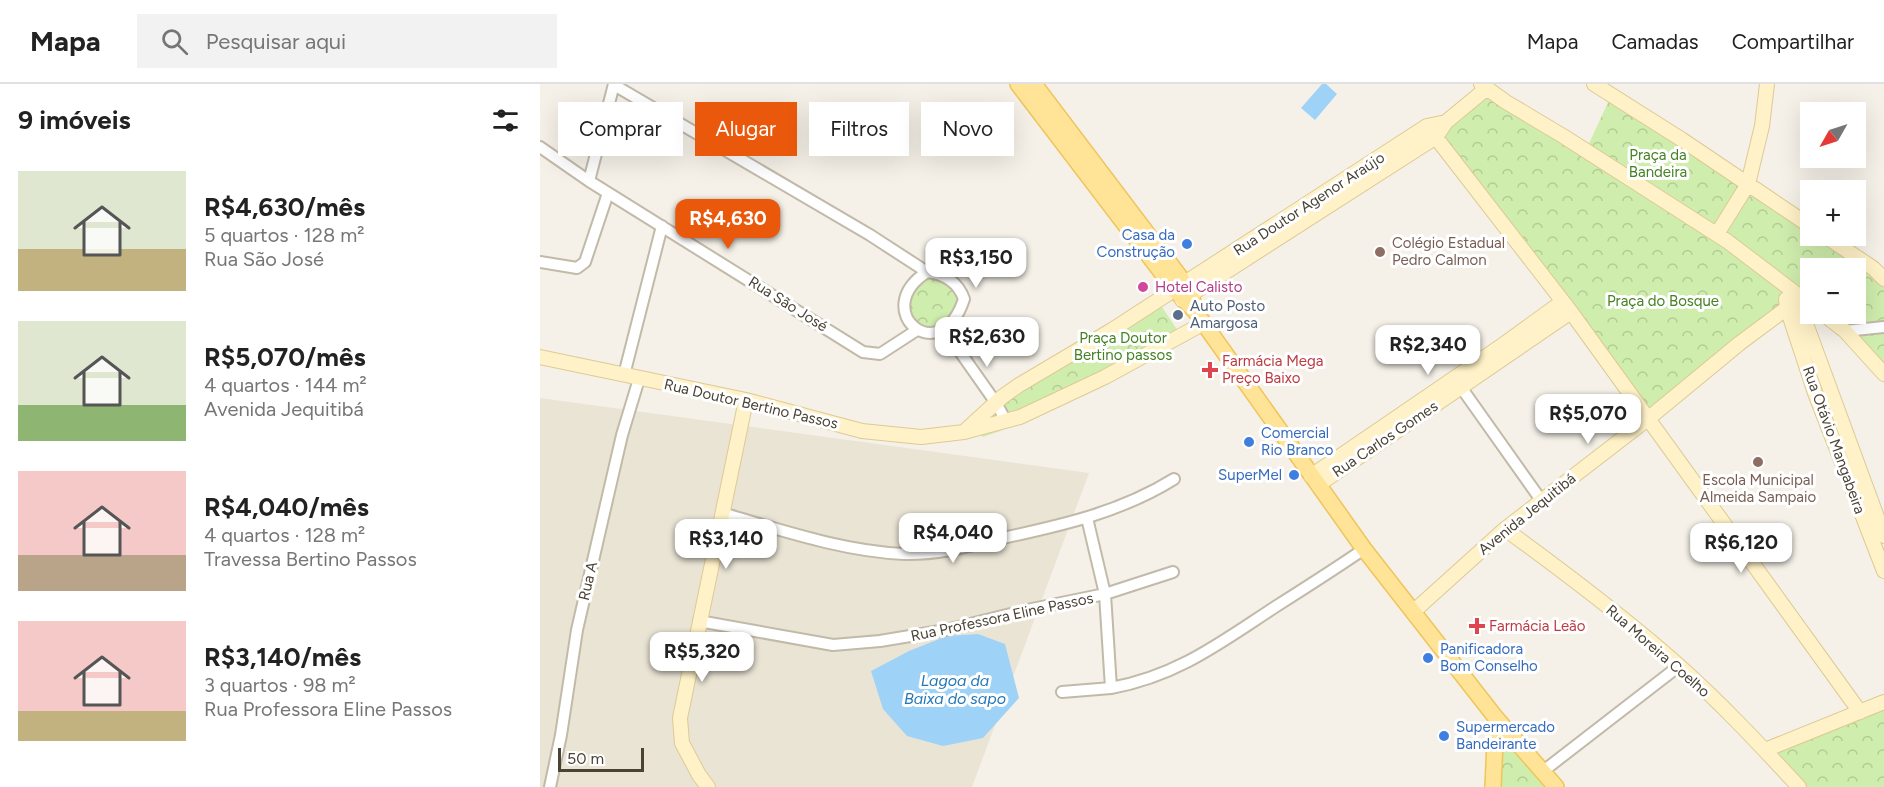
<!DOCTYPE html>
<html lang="pt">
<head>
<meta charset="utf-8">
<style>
  body { margin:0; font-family:Figtree,sans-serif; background:#f2f2f2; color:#222; height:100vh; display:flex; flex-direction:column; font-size:22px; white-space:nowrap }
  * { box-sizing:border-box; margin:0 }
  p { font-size:20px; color:#767676 }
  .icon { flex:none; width:33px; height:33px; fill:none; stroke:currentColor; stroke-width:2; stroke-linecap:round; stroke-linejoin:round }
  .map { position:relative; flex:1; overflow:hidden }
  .panel { display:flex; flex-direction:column; background:#fff; width:540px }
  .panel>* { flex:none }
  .banner { position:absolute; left:18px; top:18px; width:570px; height:54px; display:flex; gap:12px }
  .needle { width:39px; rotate:231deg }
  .fabs { position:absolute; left:1260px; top:18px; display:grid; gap:12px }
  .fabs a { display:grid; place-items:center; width:66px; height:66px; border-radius:0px; background:#fff; box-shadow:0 6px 24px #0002; font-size:30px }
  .scale { position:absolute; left:18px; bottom:15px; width:86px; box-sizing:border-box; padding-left:6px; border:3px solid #494235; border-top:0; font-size:16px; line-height:21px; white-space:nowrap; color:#494235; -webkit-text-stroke:4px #fff; paint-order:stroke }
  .price { position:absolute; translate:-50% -51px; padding:0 14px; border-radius:12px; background:#fff; color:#222; font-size:20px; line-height:39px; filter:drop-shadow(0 2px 3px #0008) }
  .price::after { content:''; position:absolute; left:50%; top:36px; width:18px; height:14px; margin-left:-9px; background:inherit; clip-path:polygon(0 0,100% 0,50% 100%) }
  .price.selected { background:#ea580c; color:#fff }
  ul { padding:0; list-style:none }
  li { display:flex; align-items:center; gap:18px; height:150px; padding:0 18px }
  li span { display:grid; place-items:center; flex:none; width:168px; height:120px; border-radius:0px; color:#555 }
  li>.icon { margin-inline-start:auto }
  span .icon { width:72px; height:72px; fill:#fffc; stroke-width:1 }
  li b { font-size:26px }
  h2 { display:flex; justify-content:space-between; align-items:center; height:72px; padding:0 18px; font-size:26px }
  .chip { padding:0 21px; border-radius:0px; background:#fff; box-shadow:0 6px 24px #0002; font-size:21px; line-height:54px }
  .chip.selected { background:#ea580c; color:#fff }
  header { display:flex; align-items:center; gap:36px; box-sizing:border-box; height:84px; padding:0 30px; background:#fff; border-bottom:2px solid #e0e0e0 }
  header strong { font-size:28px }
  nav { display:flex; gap:33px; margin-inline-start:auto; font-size:21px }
  .search { width:420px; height:54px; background:#f2f2f2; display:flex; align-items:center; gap:15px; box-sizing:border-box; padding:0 21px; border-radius:0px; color:#767676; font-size:22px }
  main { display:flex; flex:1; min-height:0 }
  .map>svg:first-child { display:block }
  .residential { fill:#eae4d5 }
  .park { fill:url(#park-crowns) }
  .water { fill:#9fd2f7 }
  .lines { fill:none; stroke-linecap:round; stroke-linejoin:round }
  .street-casing { stroke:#c2baa9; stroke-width:14 }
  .secondary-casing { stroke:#ddca95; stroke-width:16 }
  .primary-casing { stroke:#efc55c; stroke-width:18 }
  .street { stroke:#fff; stroke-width:10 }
  .secondary { stroke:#fff2c8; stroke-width:14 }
  .primary { stroke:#ffe397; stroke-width:15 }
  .shop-dot { fill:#3f7fe0; stroke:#fff; stroke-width:2 }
  .education-dot { fill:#8d6e63; stroke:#fff; stroke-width:2 }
  .hotel-dot { fill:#d1479c; stroke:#fff; stroke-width:2 }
  .service-dot { fill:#5c6f8a; stroke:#fff; stroke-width:2 }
  .health-dot { fill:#e0444e; stroke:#fff; stroke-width:2 }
  .labels { text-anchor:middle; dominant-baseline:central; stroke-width:6; stroke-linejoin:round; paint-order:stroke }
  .park-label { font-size:15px; fill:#458222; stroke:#fff }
  .street-label { font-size:15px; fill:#494235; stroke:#fff }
  .shop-label { font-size:15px; fill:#366cbe; stroke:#fff; text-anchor:start }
  .education-label { font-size:15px; fill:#785e54; stroke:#fff; text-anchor:start }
  .hotel-label { font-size:15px; fill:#b23c85; stroke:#fff; text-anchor:start }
  .service-label { font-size:15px; fill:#4e5e75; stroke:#fff; text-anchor:start }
  .health-label { font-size:15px; fill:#be3a42; stroke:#fff; text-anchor:start }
  .water-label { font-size:16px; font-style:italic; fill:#2377b7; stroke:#fff }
</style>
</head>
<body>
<header>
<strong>Mapa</strong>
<div class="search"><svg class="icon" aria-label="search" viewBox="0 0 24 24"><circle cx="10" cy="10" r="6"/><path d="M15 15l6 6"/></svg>Pesquisar aqui</div>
<nav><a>Mapa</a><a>Camadas</a><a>Compartilhar</a></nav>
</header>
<main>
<section class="panel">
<h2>9 imóveis<svg class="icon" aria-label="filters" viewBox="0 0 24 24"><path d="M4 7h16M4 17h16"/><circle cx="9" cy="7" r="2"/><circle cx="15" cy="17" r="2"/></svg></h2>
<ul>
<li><span style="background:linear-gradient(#dfe7d0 65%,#c2b280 0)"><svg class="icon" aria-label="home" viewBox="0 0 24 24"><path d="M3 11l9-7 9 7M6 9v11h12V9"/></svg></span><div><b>R$4,630/mês</b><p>5 quartos · 128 m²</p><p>Rua São José</p></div></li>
<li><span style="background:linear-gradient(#dfe7d0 70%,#8fb573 0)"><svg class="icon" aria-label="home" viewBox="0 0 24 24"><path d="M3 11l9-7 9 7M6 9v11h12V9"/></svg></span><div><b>R$5,070/mês</b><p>4 quartos · 144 m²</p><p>Avenida Jequitibá</p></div></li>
<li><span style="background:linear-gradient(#f6c9c9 70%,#b9a48a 0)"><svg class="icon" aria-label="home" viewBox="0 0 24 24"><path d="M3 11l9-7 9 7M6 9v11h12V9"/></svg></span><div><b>R$4,040/mês</b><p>4 quartos · 128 m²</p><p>Travessa Bertino Passos</p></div></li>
<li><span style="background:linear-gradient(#f6c9c9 75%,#c2b280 0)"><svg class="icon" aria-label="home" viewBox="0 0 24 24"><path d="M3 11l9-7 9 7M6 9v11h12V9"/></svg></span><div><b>R$3,140/mês</b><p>3 quartos · 98 m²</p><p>Rua Professora Eline Passos</p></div></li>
</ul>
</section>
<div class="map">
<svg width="1344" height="703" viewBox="0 0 1344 703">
  <defs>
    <pattern id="park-crowns" width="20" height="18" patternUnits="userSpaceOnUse" patternTransform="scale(1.5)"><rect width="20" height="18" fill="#cfedad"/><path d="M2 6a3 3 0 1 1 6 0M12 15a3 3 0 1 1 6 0" fill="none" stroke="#b3cc95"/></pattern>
  </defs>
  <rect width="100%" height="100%" fill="#f5f1e8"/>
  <path class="residential" d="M0,314L549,389L432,703H0Z"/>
  <path class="park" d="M947,5L1046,66L1071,12L1270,143V152H1283L1344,197V290L1283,230H1316V184H1270V220L1266,217L1109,334L896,53Z
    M390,191L408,194L424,214L402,246L380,244L364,221L373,199Z
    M620,220L640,250L460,347L443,353L429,344L462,313Z
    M1344,626V703H1263L1226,666L1267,656Z
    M956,634L1016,703H954Z"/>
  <path class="water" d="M782,0H786L797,10L775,36L761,24Z
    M438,550L465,560L479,614L443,654L403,662L367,652L343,625L331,587L369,567L407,552Z"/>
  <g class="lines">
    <g class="street-casing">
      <path id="street" d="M74,1L330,151L387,188
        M0,63L49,97L323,268L340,270L377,246
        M49,97L74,0
        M0,178L37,184L45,178L68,109
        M387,188C405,190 418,198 424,215C400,288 328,226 387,188Z
        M404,245L456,319L466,337
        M1305,247L1344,243
        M84,291L122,142
        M918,299L1001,416
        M182,429C241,446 302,467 364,470C398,471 430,462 463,454C523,441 581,428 634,395
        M547,434L565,510L633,488
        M159,537L293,561L340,557L406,546L487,526L565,510L571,604C637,592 680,559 735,523C765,504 795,485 824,465
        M522,608L571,604
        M1002,688L1139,582
        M10,703L21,651L37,546L82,351L99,295"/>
    </g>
    <g class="secondary-casing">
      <path id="secondary" d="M941,0L966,18L1023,52L1187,157L1266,217
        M1054,0L1141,55L1270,142
        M887,42L1031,228L1320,628
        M1177,150L1208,100L1222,42L1227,0
        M1285,152L1333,184L1344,195
        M1246,215L1247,224L1275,309L1344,487
        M642,216L896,53L906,38L947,4
        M1258,218L1344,452
        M1283,230L1305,247L1344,290
        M0,273L206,316L322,347L381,353L424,348L480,333L565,293L664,239
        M425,347L462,313L479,301L572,246L887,42L906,38
        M771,392L964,260L1022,218
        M778,401L1031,228
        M965,445C1024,488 1083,532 1137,580C1180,618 1220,661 1259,703
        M873,528L965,445L1109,334L1200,259L1247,224L1261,217H1266L1270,220
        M1225,666L1344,618
        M168,703L159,691L142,659L140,634L206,316"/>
    </g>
    <g class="primary-casing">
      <path id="primary" d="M478,0L635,206L655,227L824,465L956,634L1016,703
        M494,0L640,193L651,210L655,227
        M953,703L956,634"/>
    </g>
    <use href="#street" class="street"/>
    <use href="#secondary" class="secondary"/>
    <use href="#primary" class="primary"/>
  </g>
  <g class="shop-dot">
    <circle cx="647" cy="160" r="6"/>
    <circle cx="709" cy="358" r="6"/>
    <circle cx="754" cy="391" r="6"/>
    <circle cx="888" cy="574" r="6"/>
    <circle cx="904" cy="652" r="6"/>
  </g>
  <g class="education-dot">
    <circle cx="840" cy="168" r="6"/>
    <circle cx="1218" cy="378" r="6"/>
  </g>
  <circle class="hotel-dot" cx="603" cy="203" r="6"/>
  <circle class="service-dot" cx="638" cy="231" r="6"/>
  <g class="health-dot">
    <path d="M667 277h6v6h6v6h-6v6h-6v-6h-6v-6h6z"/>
    <path d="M934 533h6v6h6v6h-6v6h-6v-6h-6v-6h6z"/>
  </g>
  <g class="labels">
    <g class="park-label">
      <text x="1118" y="71">Praça da<tspan x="1118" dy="17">Bandeira</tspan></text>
      <text x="1123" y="217">Praça do Bosque</text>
      <text x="583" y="254">Praça Doutor<tspan x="583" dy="17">Bertino passos</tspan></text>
    </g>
    <g class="street-label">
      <text transform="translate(769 120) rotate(-33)">Rua Doutor Agenor Araújo</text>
      <text transform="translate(248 220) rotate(32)">Rua São José</text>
      <text transform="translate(211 320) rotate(13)">Rua Doutor Bertino Passos</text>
      <text transform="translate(845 355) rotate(-34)">Rua Carlos Gomes</text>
      <text transform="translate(1294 356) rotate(70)">Rua Otávio Mangabeira</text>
      <text transform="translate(987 430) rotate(-39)">Avenida Jequitibá</text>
      <text transform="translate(48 497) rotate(-77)">Rua A</text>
      <text transform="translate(462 533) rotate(-12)">Rua Professora Eline Passos</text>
      <text transform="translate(1118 567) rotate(41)">Rua Moreira Coelho</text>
    </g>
    <g class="shop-label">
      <text x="635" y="151" text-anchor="end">Casa da<tspan x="635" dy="17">Construção</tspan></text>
      <text x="721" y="349">Comercial<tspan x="721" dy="17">Rio Branco</tspan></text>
      <text x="742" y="391" text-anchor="end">SuperMel</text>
      <text x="900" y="565">Panificadora<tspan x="900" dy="17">Bom Conselho</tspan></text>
      <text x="916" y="643">Supermercado<tspan x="916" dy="17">Bandeirante</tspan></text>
    </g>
    <g class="education-label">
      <text x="852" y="159">Colégio Estadual<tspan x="852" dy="17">Pedro Calmon</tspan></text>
      <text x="1218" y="396" text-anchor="middle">Escola Municipal<tspan x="1218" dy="17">Almeida Sampaio</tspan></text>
    </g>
    <g class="hotel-label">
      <text x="615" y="203">Hotel Calisto</text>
    </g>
    <g class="service-label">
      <text x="650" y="222">Auto Posto<tspan x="650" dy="17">Amargosa</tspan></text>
    </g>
    <g class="health-label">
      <text x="682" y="277">Farmácia Mega<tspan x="682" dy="17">Preço Baixo</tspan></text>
      <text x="949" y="542">Farmácia Leão</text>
    </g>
    <g class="water-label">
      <text x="415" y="596">Lagoa da<tspan x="415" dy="18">Baixa do sapo</tspan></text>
    </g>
  </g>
</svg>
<div class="fabs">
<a><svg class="needle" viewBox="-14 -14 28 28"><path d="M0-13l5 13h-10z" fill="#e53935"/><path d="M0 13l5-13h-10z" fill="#767676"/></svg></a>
<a>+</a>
<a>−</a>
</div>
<div class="scale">50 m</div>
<b class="price selected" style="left:188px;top:166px">R$4,630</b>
<b class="price" style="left:436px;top:205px">R$3,150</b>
<b class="price" style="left:447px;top:284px">R$2,630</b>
<b class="price" style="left:888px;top:292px">R$2,340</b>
<b class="price" style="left:1048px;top:361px">R$5,070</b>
<b class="price" style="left:413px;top:480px">R$4,040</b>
<b class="price" style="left:186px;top:486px">R$3,140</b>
<b class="price" style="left:1201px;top:490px">R$6,120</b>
<b class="price" style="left:162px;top:599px">R$5,320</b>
<div class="banner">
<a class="chip">Comprar</a>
<a class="chip selected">Alugar</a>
<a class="chip">Filtros</a>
<a class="chip">Novo</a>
</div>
</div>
</main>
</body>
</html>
